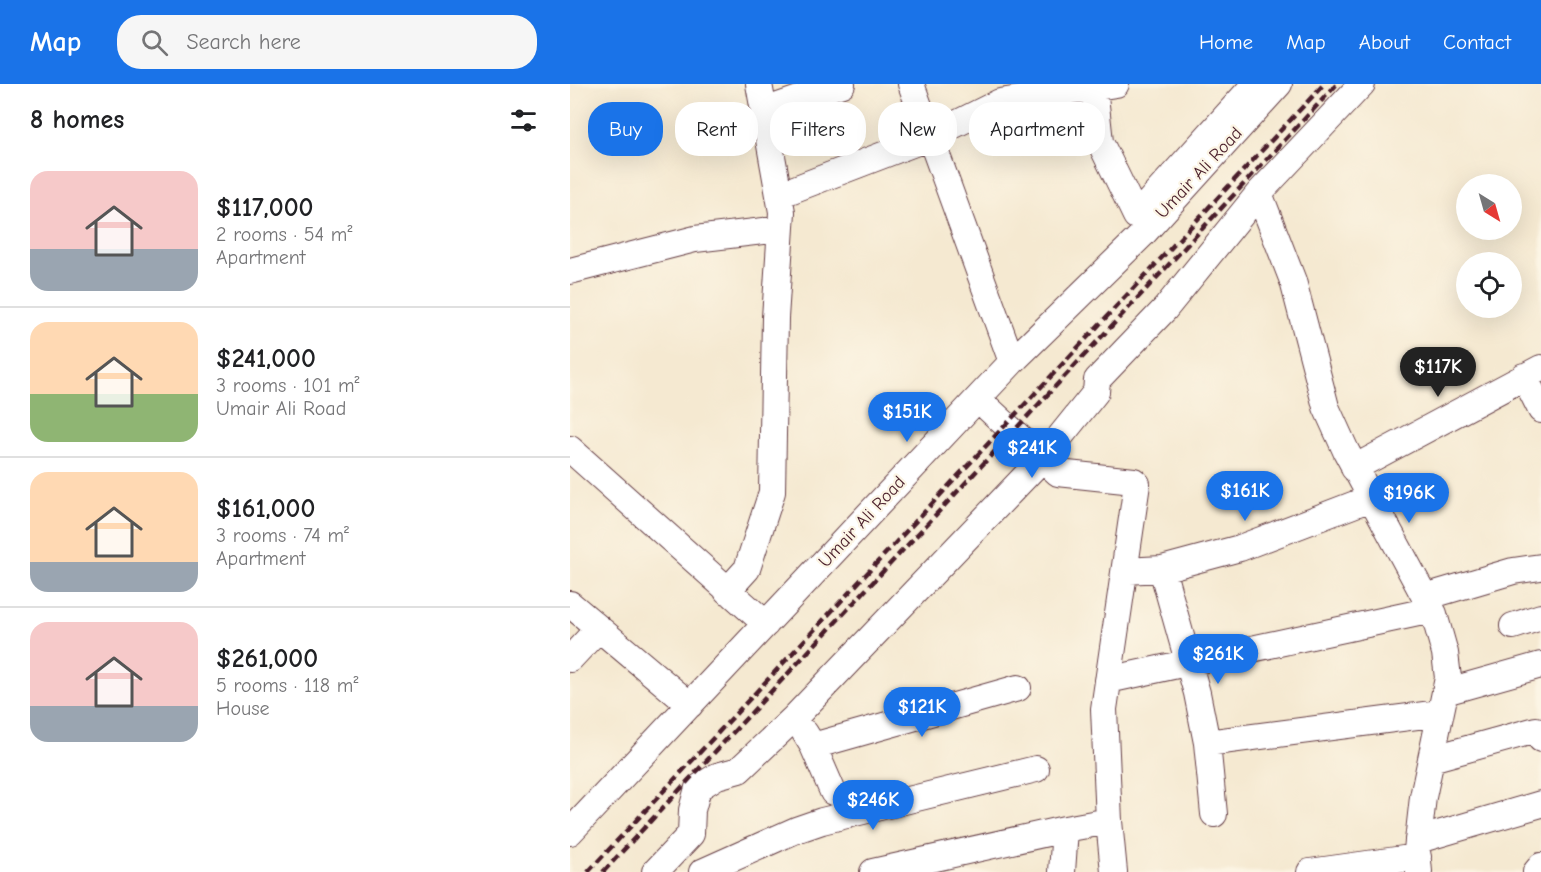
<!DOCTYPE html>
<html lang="en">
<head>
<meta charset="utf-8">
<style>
  body { margin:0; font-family:"Comic Neue",sans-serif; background:#f6f6f6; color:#202124; height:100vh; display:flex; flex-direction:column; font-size:22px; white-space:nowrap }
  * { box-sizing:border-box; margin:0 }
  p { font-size:20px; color:#757577 }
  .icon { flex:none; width:33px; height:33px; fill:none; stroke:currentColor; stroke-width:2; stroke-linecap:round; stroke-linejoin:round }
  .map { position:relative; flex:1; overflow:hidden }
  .panel { display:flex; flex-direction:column; background:#fff; width:570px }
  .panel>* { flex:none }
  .guide { position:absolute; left:18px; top:18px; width:570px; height:54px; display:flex; gap:12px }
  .needle { width:39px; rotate:143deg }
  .buttons { position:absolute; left:886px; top:90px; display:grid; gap:12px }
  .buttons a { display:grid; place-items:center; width:66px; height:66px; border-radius:50%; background:#fff; box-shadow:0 6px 24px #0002; font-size:30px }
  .price { position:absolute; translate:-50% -51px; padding:0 14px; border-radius:21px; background:#1a73e8; color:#fff; font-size:20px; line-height:39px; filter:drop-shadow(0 2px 3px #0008) }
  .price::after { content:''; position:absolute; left:50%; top:36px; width:18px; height:14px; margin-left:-9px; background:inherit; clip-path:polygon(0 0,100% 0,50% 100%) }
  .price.current { background:#222; color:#fff }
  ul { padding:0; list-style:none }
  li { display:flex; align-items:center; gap:18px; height:150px; padding:0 30px }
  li+li { border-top:2px solid #e0e0e0 }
  li span { display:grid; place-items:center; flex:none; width:168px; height:120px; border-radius:18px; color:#555 }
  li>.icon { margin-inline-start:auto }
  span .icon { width:72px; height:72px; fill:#fffc; stroke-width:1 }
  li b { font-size:26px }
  h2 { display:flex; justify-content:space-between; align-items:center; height:72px; padding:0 30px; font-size:26px }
  .pill { padding:0 21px; border-radius:24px; background:#fff; box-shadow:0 6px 24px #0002; font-size:21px; line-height:54px }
  .pill.current { background:#1a73e8; color:#fff }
  header { display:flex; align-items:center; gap:36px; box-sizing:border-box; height:84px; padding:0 30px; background:#1a73e8; color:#fff }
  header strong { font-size:28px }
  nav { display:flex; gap:33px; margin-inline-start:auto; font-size:21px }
  .search { width:420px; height:54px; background:#f6f6f6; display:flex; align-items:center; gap:15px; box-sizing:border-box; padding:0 21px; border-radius:24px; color:#757577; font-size:22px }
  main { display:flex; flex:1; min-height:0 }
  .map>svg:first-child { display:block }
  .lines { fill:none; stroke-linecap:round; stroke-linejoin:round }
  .minor-casing { stroke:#643d44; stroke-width:28 }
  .minor { stroke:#fff; stroke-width:26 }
  .rail { stroke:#4a1f2b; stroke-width:4.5; stroke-dasharray:9 4.5; stroke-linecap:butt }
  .labels { text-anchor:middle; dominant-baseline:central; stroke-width:4.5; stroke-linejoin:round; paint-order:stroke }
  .street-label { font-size:18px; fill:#4a1f2b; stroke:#fcf5e5 }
</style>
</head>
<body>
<header>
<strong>Map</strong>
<div class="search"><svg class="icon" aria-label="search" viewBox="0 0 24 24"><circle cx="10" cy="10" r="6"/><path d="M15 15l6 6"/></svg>Search here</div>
<nav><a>Home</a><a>Map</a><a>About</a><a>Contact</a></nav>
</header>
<main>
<section class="panel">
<h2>8 homes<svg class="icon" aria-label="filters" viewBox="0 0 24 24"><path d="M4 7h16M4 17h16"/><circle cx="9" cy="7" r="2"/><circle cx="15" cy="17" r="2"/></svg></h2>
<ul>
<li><span style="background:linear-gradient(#f6c9c9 65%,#9aa5b1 0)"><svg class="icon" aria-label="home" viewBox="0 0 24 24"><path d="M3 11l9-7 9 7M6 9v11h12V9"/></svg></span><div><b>$117,000</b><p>2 rooms · 54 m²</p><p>Apartment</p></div></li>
<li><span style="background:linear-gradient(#ffd9b3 60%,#8fb573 0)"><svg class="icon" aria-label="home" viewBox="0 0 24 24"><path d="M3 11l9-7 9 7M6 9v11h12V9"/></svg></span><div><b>$241,000</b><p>3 rooms · 101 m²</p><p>Umair Ali Road</p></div></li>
<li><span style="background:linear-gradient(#ffd9b3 75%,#9aa5b1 0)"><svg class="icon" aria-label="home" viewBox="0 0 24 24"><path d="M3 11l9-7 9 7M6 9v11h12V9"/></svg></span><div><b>$161,000</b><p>3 rooms · 74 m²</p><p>Apartment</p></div></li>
<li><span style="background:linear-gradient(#f6c9c9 70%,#9aa5b1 0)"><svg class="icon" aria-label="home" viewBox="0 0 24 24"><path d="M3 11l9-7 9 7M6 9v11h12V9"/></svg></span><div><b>$261,000</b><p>5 rooms · 118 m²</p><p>House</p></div></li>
</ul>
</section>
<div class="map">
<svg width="971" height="788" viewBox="0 0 971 788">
  <rect width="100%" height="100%" fill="#fcf5e5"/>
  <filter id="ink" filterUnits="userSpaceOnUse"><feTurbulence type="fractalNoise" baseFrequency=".0167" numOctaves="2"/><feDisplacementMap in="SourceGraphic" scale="12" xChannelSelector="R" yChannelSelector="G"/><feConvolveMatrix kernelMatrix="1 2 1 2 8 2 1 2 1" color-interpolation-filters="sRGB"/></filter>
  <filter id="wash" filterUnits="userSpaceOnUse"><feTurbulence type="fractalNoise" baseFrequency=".008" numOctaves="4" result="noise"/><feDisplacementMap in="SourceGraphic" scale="24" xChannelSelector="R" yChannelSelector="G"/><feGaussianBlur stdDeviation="1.35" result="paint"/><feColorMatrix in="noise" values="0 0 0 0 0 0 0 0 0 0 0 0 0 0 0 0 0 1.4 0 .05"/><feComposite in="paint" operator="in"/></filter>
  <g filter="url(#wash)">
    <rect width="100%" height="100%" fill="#f5e9d1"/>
  </g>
  <g filter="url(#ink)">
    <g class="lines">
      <g class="minor-casing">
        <path id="minor" d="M341,0L442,278
          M524,3L530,58L566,132
          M194,27L272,0
          M689,109L723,197L756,323L776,367L864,530L875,569L878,594L853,713L847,766L849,788
          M209,111L360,53L430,18L546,0
          M567,131L685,0
          M0,187L125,155L210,145
          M954,292L971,326
          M408,315L488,389L564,397L567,400L534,625L539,737L544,788
          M0,365L196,540
          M784,384L971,284
          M592,485L627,609L637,659L644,730
          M555,487L592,485L670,464L801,414
          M157,507L177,485L202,408L205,234L212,128L189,0
          M855,513L943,487L971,483
          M0,520L120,621
          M943,542L971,533
          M0,575L29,544
          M538,596L862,526
          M875,608L971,581
          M235,649L243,662L263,708
          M637,659L870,629
          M243,662L448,604
          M861,675L966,646L968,647L971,655
          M0,748L442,278L572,151L709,0
          M848,756L971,720
          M85,788L121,750L122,726L128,704L147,692L169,686L224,634L472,375L526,308L527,296L595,225L689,109L792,0
          M132,788L226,746L252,737L466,685
          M303,788L495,745
          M492,788L495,745L539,737
          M740,788L848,773
          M966,788L971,782"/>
      </g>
      <use href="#minor" class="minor"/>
      <path class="rail" d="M18,788L754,0
        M33,788L767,0"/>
    </g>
  </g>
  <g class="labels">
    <g class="street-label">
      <text transform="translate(629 89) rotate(-47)">Umair Ali Road</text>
      <text transform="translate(292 438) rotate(-47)">Umair Ali Road</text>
    </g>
  </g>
</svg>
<div class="buttons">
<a><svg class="needle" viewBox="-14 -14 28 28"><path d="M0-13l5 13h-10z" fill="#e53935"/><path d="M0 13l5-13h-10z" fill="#757577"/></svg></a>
<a><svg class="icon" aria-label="locate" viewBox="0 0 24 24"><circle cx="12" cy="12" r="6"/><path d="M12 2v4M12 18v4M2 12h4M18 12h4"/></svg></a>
</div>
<b class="price current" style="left:868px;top:314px">$117K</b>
<b class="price" style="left:337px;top:359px">$151K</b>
<b class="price" style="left:462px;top:395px">$241K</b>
<b class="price" style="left:675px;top:438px">$161K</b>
<b class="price" style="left:839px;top:440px">$196K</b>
<b class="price" style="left:648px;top:601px">$261K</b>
<b class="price" style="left:352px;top:654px">$121K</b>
<b class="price" style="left:303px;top:747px">$246K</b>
<div class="guide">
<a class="pill current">Buy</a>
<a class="pill">Rent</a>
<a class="pill">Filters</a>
<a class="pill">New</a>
<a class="pill">Apartment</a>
</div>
</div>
</main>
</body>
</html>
